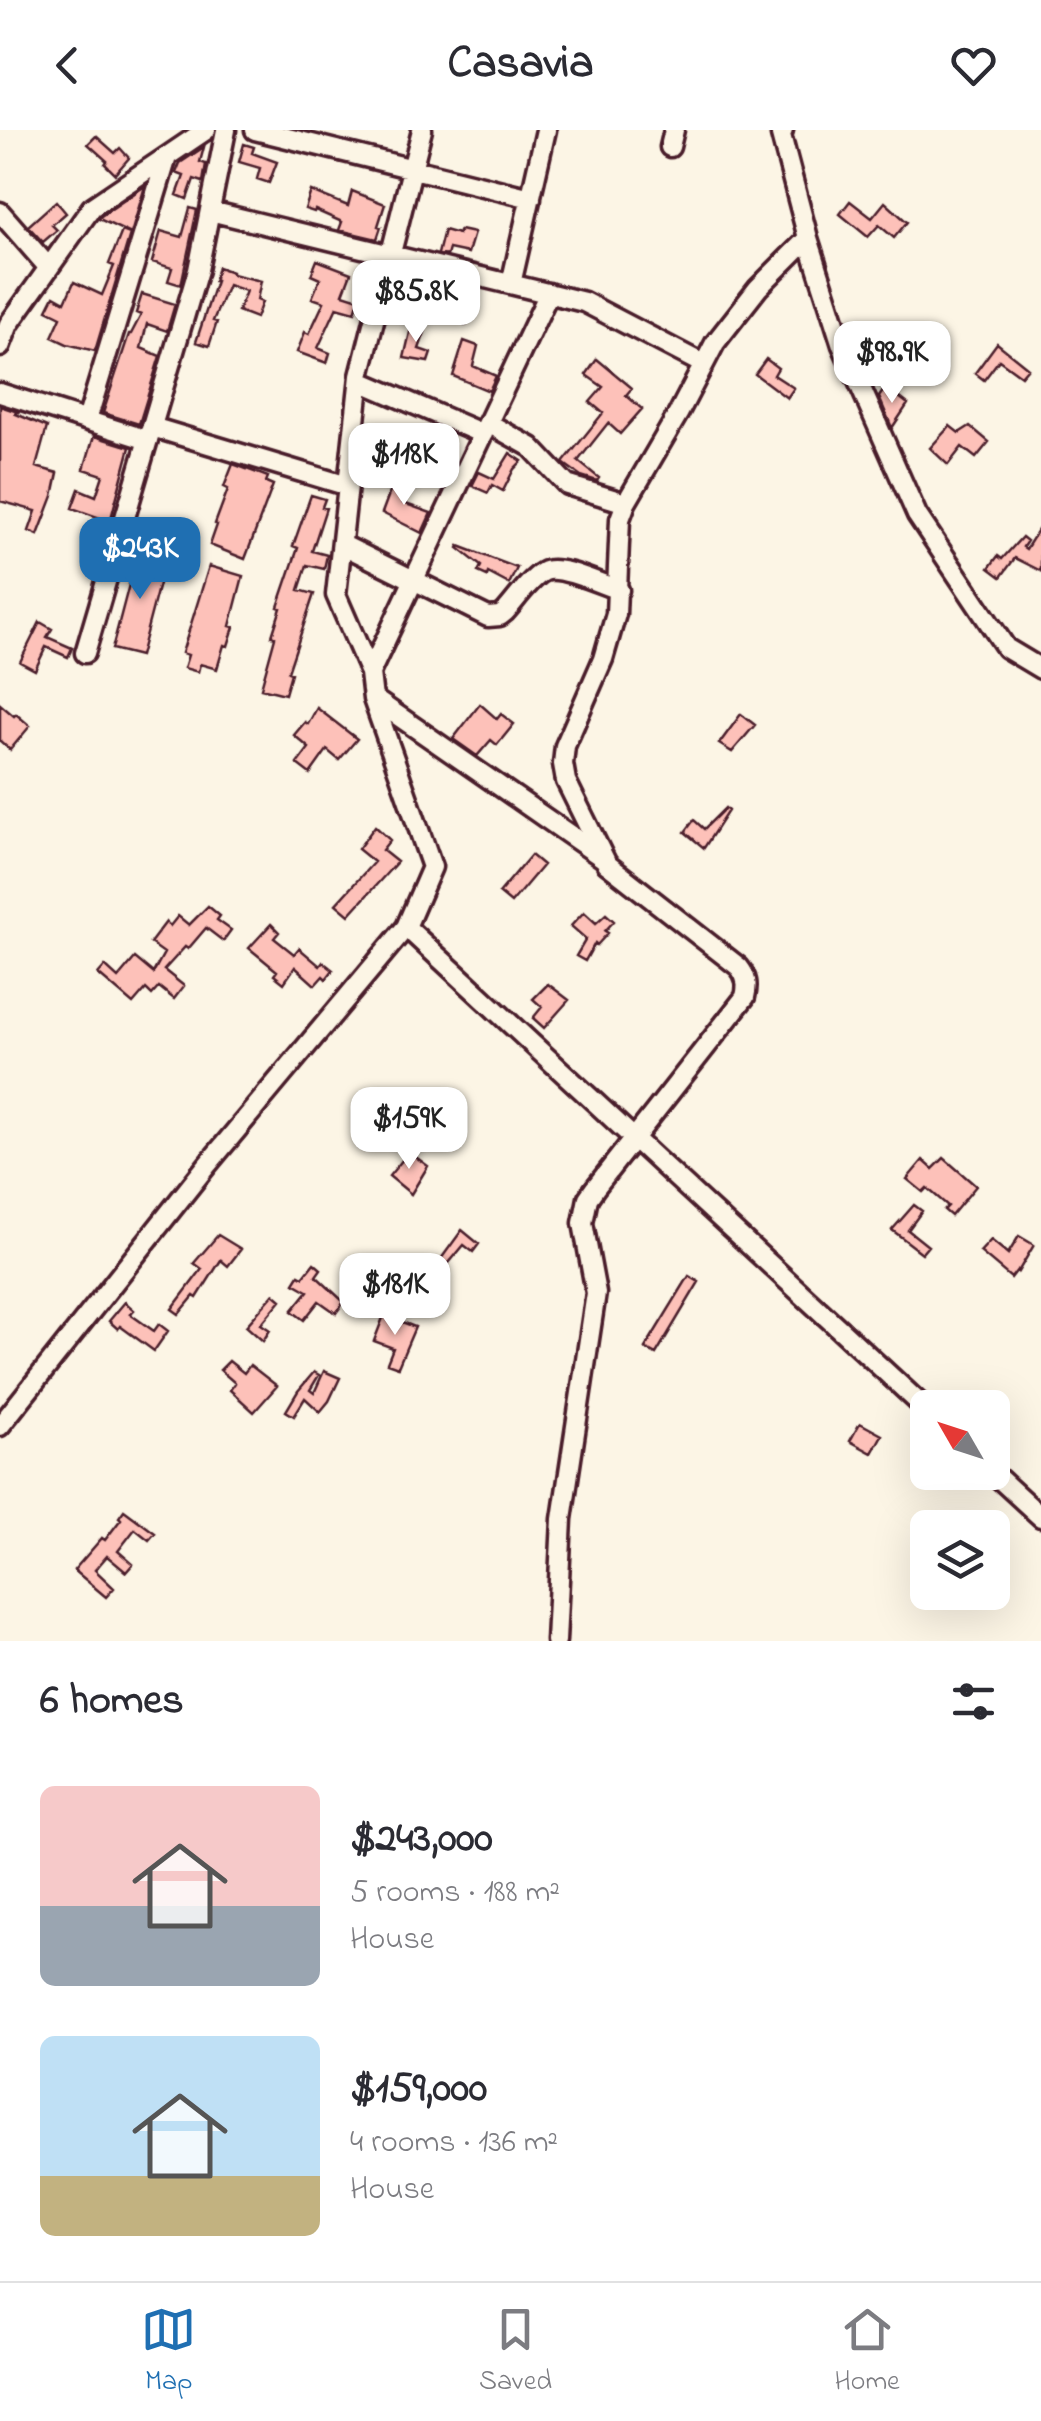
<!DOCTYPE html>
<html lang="en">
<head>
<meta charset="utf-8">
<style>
  body { margin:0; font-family:"Indie Flower",sans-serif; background:#f7f7f7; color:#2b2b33; height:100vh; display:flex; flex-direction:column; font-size:38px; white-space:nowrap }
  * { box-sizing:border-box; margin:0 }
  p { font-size:32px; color:#7c7c81 }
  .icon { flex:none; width:55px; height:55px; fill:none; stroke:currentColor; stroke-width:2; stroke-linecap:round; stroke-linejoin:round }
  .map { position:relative; height:1511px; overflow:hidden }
  .drawer { display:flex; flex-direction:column; background:#fff; flex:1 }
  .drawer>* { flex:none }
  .needle { width:65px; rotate:309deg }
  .tools { position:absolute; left:910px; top:1260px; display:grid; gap:20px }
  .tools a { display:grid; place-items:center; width:100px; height:100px; border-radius:15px; background:#fff; box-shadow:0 10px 40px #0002; font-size:50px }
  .price { position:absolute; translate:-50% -85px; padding:0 22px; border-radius:20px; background:#fff; color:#222; font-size:32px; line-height:65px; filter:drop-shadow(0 2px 5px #0008) }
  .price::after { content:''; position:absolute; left:50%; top:60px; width:30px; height:22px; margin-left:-15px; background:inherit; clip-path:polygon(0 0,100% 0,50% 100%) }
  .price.active { background:#1f6fb2; color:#fff }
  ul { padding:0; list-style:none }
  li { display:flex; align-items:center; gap:30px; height:250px; padding:0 40px }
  li span { display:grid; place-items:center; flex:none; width:280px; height:200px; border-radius:15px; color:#555 }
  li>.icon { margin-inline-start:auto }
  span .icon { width:120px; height:120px; fill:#fffc; stroke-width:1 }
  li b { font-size:42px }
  h2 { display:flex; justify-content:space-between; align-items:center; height:120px; padding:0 40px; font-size:42px }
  header { display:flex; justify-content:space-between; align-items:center; height:130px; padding:0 40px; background:#fff; font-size:45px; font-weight:800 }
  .dock { display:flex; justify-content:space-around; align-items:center; height:140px; border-top:2px solid #e1e1e2; background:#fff; font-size:28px; color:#7c7c81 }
  .dock a { display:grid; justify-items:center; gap:5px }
  .dock .active { color:#1f6fb2 }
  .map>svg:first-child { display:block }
  .building { fill:#fdc1b9; stroke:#4a1f2b; stroke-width:2.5 }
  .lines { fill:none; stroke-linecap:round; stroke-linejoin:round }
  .minor-casing { stroke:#4a1f2b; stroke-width:25 }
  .minor { stroke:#fcf5e5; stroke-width:18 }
</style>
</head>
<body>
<header><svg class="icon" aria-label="back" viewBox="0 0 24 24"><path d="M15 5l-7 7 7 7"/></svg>Casavia<svg class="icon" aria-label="heart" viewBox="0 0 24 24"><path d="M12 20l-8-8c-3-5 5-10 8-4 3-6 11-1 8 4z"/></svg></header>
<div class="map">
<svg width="1041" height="1511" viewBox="0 0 1041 1511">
  <rect width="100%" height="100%" fill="#fcf5e5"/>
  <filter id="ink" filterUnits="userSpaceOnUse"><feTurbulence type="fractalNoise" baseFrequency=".01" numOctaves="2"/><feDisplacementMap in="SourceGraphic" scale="20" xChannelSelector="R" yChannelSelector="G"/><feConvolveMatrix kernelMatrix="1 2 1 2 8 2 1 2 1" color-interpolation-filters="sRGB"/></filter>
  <g filter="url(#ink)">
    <path class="building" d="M96,6L115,23L120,18L129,28L115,44L105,34L107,31L88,14Z
      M244,14L254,17L252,23L277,32L269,53L257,49L260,38L239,32Z
      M204,17L200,32L206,34L203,52L194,49L187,69L177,65L184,46L176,43L180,33Z
      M145,56L131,104L99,89L101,86Z
      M311,61L348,76L352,61L385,74L378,96L381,97L377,109L339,100L342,92L315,80L314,82L305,79Z
      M56,71L66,83L52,95L57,100L43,112L28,96Z
      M850,71L872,88L885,72L907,92L894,108L879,95L868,107L840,84Z
      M190,78L197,80L181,155L168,151L172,138L152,132L161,101L182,107Z
      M444,100L458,104L460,100L474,103L468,123L449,119L447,126L438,124Z
      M122,101L130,104L95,221L67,214L52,207L61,187L47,180L54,166L65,172L74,152L102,165L114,136L109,134Z
      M317,130L351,143L343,164L359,169L355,182L337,177L318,218L330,223L327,233L297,222L305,202L309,204L324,172L312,168L320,149L311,145Z
      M218,137L232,142V144L261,151L257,170L262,172L256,188L238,181L246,161L228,155L213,191L217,192L209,216L196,212L216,151H214Z
      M425,146L453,153L448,174L470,184L466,195L413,173L418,162L420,163Z
      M142,164L175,174L167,201L147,194L141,218L160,226L139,294L103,283L129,204H131L141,185L136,183Z
      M412,194L426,199L419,219L431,223L428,232L404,228Z
      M464,211L478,216L473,236L496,246L489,261L453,246Z
      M997,213L1028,238L1021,246L999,230L984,250L975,243Z
      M597,229L632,258L626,265L642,279L620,304L608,293L578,331L599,348L597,351L581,346L563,333L603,283L590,272L603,257L586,245Z
      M766,229L778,238L774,245L794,258L787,268L755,244Z
      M886,257L908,274L892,298L879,267Z
      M0,276L18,282L16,284L47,297L36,337L58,343L53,366L38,405L29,401L36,381L0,371Z
      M950,296L959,303L970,296L989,312L976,328L962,317L948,335L930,318Z
      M436,299L451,306L440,329L444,331L437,349L421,343L429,324L426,322Z
      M94,306L130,317L106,407L96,432L87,429L103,389L72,378L79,359L96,366L103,345L84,339Z
      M510,323L522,331L514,339L503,361L492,355L488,363L472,356L479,342L494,349Z
      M233,334L268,347L266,352L273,355L245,429L210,415L217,395L215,394L228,359L224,357Z
      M395,348L409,352L403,373L431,383L422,403L382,383Z
      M311,365L325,369L322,377L326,378L312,421L327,425L324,439L307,435L299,460L314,464L288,542L291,543L285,564L261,558L275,507L272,506L281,478L278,477L298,418L293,416Z
      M1041,395V441L1015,428L1001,447L989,438L998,426L1002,429L1022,407L1027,411L1023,417L1026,419Z
      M459,416L517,438L509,454L488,443L487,446L478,442L481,436L458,418Z
      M150,421L171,426L165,448L161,446L140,526L112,519L137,424L148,427Z
      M209,436L243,446L230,496L234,497L228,516L224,515L217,539L200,534L198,542L184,538L188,525L182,523Z
      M40,492L52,499L47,507L72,518L68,527L46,517L35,540L20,532Z
      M0,574L14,586L16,584L30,596L10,620L0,611Z
      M480,574L497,589L501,584L514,594L497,615L491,610L477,626L453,609Z
      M317,578L357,609L339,630L327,620L310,644L297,634L309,618L294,605L305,592L308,594Z
      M741,584L755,595L732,622L719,614Z
      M725,678L728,681L704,718L685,702L694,690L704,699Z
      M375,696L390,710L382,720L397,732L349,785L336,774L374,732L358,719Z
      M531,725L543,735L511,773L499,763Z
      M208,776L220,786L217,790L231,800L223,811L206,798L188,819L185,817L164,840L184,856L174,869L159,857L152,865L146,859L133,874L98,844L105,836L118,848L135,828L153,843L164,823L150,813L166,792L170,796L178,786L189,795Z
      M584,782L596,793L606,784L614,791L605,801L608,803L597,815L595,813L585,831L576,826L586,809L571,796Z
      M271,794L279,802L274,808L294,824L299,818L320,836L323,832L333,840L326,849L323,846L315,855L295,837L284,853L274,845L277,841L249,818Z
      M548,854L569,870L544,898L533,888L542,877L533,869Z
      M409,1022L428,1036L411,1064L389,1046Z
      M944,1028L976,1056L951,1086L944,1080L948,1076L927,1058L923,1062L907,1049L923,1030L933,1039Z
      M914,1075L922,1081L908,1100L928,1116L922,1123L892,1100Z
      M462,1100L479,1114L473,1122L464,1115L439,1145L433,1140Z
      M218,1105L241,1119L228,1136L221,1130L197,1168L194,1166L179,1184L172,1179L202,1139L194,1133Z
      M1019,1106L1034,1115L1018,1142L1017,1140L1011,1148L980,1122L991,1110L1008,1124Z
      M314,1133L321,1139L316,1146L344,1172L336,1183L319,1171L304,1190L292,1181L308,1161L294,1153L299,1145L303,1147Z
      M689,1146L699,1152L656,1224L645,1218Z
      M274,1164L281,1170L261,1194L270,1200L263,1211L246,1196Z
      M125,1172L134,1180L130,1184L154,1201L159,1194L168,1201L154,1221L120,1196L118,1199L109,1191Z
      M384,1185L415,1197L398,1237L387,1233L393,1218L374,1211Z
      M229,1231L244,1243L250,1235L277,1256L254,1282L230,1260L235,1253L220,1240Z
      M324,1241L340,1248L329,1271L320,1282L305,1268L294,1286L286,1281L298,1261L314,1242L319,1245L310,1260L314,1263Z
      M860,1293L882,1305L872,1323L850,1311Z
      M124,1380L155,1403L149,1410L135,1399L118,1421L133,1434L126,1442L107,1426L95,1440L114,1458L106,1467L74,1440L102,1408L105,1410L121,1389L119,1387Z"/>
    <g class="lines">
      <g class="minor-casing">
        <path id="minor" d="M255,0L531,68
          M783,0L781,5L808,108L842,215L917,385L1006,518L1041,539
          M670,17L674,0
          M210,81L584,172L703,234
          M0,82L49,138
          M511,154L546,0
          M0,217L9,194L92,77L206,0
          M360,251L483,304
          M0,263L148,310
          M87,290L167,27
          M488,293L531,317L567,355L626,373
          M152,297L348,356
          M343,415L488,487L500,486L505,482C516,470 529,450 543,442C558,433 602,455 619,460
          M85,523L198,140L226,0
          M370,543L549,163
          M374,569L603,728
          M406,797L928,1281
          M0,1296L208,1034L406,797L432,737L373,569L370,543L336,465L360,246L422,0
          M992,1342L1041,1387
          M556,1511L562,1389L596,1163L583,1093L588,1068L595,1058L745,867C748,855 747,847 739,837L607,734L566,651L563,634L565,616L603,529L616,484L620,389L626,373L678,284L715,213L758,158L808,108"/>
      </g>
      <use href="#minor" class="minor"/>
    </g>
  </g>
</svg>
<div class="tools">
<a><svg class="needle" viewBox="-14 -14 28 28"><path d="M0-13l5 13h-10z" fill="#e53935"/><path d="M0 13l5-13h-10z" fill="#7c7c81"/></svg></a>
<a><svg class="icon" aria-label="layers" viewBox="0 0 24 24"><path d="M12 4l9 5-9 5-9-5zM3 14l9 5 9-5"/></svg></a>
</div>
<b class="price" style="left:416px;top:215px">$85.8K</b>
<b class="price" style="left:892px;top:276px">$98.9K</b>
<b class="price" style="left:404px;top:378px">$118K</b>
<b class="price active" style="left:140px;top:472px">$243K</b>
<b class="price" style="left:409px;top:1042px">$159K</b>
<b class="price" style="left:395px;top:1208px">$181K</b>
</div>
<section class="drawer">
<h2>6 homes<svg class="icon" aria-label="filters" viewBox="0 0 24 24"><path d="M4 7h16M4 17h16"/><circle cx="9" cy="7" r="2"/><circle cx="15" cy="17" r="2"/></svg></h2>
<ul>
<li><span style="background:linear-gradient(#f6c9c9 60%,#9aa5b1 0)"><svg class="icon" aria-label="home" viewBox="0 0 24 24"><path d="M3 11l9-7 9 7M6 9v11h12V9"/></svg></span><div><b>$243,000</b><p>5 rooms · 188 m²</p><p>House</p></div></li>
<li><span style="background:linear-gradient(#bfe0f5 70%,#c2b280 0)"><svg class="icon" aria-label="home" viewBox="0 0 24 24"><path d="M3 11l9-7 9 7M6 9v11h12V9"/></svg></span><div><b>$159,000</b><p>4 rooms · 136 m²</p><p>House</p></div></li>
</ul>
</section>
<nav class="dock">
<a class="active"><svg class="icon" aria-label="map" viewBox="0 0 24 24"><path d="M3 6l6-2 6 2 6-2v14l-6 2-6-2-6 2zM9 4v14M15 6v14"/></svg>Map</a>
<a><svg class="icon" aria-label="saved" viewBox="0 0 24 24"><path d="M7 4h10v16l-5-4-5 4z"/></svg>Saved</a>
<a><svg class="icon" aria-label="home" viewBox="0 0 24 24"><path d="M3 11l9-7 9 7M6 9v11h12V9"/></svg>Home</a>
</nav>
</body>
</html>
